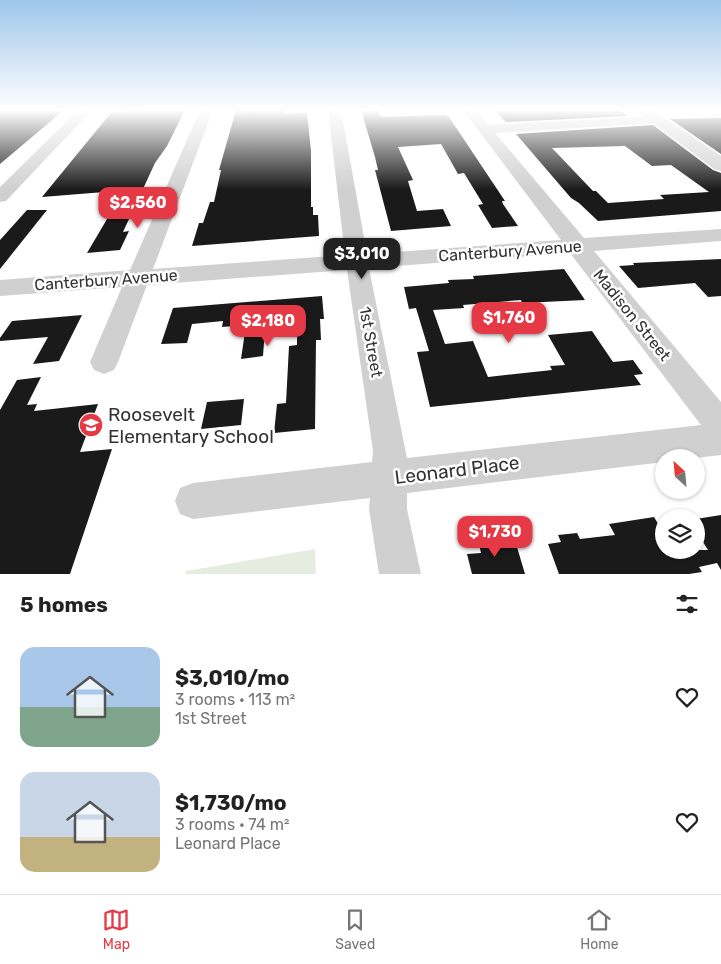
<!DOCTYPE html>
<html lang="en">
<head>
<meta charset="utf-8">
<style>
  body { margin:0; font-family:Rubik,sans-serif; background:#f2f2f2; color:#222; height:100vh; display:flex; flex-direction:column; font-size:19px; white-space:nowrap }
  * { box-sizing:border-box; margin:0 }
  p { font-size:16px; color:#767676 }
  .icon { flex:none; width:28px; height:28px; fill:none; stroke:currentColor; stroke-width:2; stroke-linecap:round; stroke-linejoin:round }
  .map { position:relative; height:574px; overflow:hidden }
  .sheet { display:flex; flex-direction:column; background:#fff; flex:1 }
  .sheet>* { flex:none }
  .needle { width:32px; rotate:334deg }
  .tools { position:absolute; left:655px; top:449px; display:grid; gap:10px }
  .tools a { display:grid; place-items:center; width:50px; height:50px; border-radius:50%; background:#fff; box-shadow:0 1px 4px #0004; font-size:25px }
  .price { position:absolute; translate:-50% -42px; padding:0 11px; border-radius:10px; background:#e63946; color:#fff; font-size:16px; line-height:32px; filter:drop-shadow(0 1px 2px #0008) }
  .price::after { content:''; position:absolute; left:50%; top:30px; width:15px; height:11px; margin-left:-8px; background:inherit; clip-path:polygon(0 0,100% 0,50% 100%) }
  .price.on { background:#222; color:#fff }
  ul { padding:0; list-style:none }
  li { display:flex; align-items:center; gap:15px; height:125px; padding:0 20px }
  li span { display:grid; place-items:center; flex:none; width:140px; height:100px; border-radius:15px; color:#555 }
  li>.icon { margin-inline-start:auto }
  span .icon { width:60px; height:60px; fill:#fffc; stroke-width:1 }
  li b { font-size:21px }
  h2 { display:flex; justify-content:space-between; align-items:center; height:60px; padding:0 20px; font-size:21px }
  .tabs { display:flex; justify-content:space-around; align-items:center; height:70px; border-top:1px solid #e0e0e0; background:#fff; font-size:14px; color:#767676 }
  .tabs a { display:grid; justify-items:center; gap:2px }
  .tabs .on { color:#e63946 }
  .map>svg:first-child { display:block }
  .green { fill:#e6ecdf }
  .building { fill:#1a1a1a; fill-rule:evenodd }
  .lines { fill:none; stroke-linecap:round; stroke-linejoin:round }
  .minor { fill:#d0d0d0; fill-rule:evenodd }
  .tertiary { fill:#d0d0d0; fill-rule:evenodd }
  .labels { text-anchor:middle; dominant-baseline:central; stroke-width:5; stroke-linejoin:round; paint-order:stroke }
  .street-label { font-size:16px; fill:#333; stroke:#fff }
  .near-poi-label { font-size:19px; fill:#333; stroke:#fff; text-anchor:start }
  .near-street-label { font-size:19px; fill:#333; stroke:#fff }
</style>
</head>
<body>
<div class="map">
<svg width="721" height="574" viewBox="0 0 721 574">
  <rect width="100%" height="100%" fill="#fff"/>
  <path class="green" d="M315,549L316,574H185L186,571Z"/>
  <path class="building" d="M0,110H64L0,164Z
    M156,110H185L167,146L155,163L123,232L129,231L120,250L87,253L120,197H114L117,191L42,197L110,114L114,112Z
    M236,110H284V114L307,112L311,151V207H313V215H318L319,236L192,246L199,223H203L210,202H214L221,170H219Z
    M361,110H378L381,117L445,115L449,117L505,201H502L503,204L518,226L492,228L478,205L483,204L464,173L458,174L441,144L398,147L413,180L408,181L417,211L443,209L451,226L391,231L375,170H378L375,157Z
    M494,110H619L628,116L506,122Z
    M721,118V154L670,119Z
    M653,125L713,170L721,173V211L598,221L579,203L571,198L516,134ZM625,146L652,166L671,165L709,192L660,195L664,199L608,203L596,191H593L552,148Z
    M27,210H47L0,269V240Z
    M721,259V296L708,297L695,283L638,288L619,266L634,265L633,263Z
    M564,269L585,300L522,303L521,300L463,305L464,308L433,310L445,344L473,341L488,377L552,370L550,366L565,365L548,335L592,331L613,362L633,360L643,374L634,375L641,385L430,407L417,352L429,351L416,308L409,309L404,287L449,283L448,280L474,279L473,276Z
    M322,296L324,319H320L321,340H316L315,429L274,433L277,404L286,403L289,346L297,345V315L266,317L263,356L241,359L246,325L222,327L223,321L192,324L187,343L161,344L173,308Z
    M82,315L59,361L33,364L48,337L0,341V338L12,321Z
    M41,377L27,405L37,404L34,411L98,404L80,452L112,449L70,574H0V410L17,380Z
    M244,399L241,425L201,429L207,402Z
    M721,515V570L717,563L699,567L702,572L689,574H559L548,544L561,542L558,535L577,533L580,539L615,535L609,524L654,517L664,534V550H708L696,531V519Z
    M497,534L501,548L517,547L525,574H472L467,554L481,553L477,536Z"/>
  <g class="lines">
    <path class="minor" d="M78,110H92L6,201L0,202V187Z
      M200,110H213L153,269L345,255L328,110H341L367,254L561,240L463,110H476L488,125L661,116L663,119L656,123L495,133L584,238L721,229V241L594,251L721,402V455L696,458H664V462L407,493V509L421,574H379L369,509L370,498L193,519L180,514L175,501L180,488L193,483L372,462L373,451L347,270L147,285L118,362L114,370L104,374L94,370L90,362L122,287L0,296V280L130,270ZM570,253L701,425L407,458L369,268Z"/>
    <path class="tertiary" d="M636,110H653L721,156V171L714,169Z"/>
  </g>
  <linearGradient id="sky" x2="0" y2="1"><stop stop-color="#9ec6ea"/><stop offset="0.58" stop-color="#fff"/><stop offset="1" stop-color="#fff" stop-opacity="0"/></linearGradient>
  <rect width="721" height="190" fill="url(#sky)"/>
  <defs>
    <g id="school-disc" transform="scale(1.25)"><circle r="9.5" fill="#e63946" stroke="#fff"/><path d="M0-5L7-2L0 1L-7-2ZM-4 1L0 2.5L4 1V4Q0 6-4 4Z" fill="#fff"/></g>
  </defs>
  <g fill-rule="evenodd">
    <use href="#school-disc" x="91" y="425"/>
  </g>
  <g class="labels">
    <g class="street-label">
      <text transform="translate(510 251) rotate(-4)">Canterbury Avenue</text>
      <text transform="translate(106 280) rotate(-4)">Canterbury Avenue</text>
      <text transform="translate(632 315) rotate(51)">Madison Street</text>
      <text transform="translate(371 342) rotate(80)">1st Street</text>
    </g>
    <g class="near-poi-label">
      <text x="108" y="414">Roosevelt<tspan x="108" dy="22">Elementary School</tspan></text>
    </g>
    <g class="near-street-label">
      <text transform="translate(457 470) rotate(-7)">Leonard Place</text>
    </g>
  </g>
</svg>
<div class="tools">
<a><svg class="needle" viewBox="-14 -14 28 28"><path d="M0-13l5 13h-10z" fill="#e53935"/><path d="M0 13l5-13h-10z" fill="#767676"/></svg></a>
<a><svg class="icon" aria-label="layers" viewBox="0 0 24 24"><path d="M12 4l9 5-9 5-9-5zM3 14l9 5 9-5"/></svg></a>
</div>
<b class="price" style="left:138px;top:229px">$2,560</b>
<b class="price on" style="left:362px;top:280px">$3,010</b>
<b class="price" style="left:509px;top:344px">$1,760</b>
<b class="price" style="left:268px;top:347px">$2,180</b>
<b class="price" style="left:495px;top:558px">$1,730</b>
</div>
<section class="sheet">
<h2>5 homes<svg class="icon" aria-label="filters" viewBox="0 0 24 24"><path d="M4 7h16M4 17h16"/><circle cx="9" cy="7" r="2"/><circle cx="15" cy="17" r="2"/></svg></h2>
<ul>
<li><span style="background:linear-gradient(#a9c7e8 60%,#7fa58c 0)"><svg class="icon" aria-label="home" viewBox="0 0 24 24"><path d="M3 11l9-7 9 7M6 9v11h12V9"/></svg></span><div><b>$3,010/mo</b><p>3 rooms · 113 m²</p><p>1st Street</p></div><svg class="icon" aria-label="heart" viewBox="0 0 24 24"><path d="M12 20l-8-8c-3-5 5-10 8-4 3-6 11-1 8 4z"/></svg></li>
<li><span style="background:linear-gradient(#c9d6e8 65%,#c2b280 0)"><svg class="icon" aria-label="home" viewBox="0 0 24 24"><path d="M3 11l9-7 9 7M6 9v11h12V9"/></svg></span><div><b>$1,730/mo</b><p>3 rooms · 74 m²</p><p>Leonard Place</p></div><svg class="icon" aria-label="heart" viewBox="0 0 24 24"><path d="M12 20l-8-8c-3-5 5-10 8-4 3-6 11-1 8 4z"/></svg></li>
</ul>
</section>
<nav class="tabs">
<a class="on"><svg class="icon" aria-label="map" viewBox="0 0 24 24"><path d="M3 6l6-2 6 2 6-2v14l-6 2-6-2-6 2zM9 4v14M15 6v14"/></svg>Map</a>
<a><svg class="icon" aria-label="saved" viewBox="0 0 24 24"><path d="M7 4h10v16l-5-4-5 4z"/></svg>Saved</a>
<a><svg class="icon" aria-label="home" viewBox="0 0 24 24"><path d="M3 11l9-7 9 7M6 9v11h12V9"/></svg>Home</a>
</nav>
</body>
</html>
